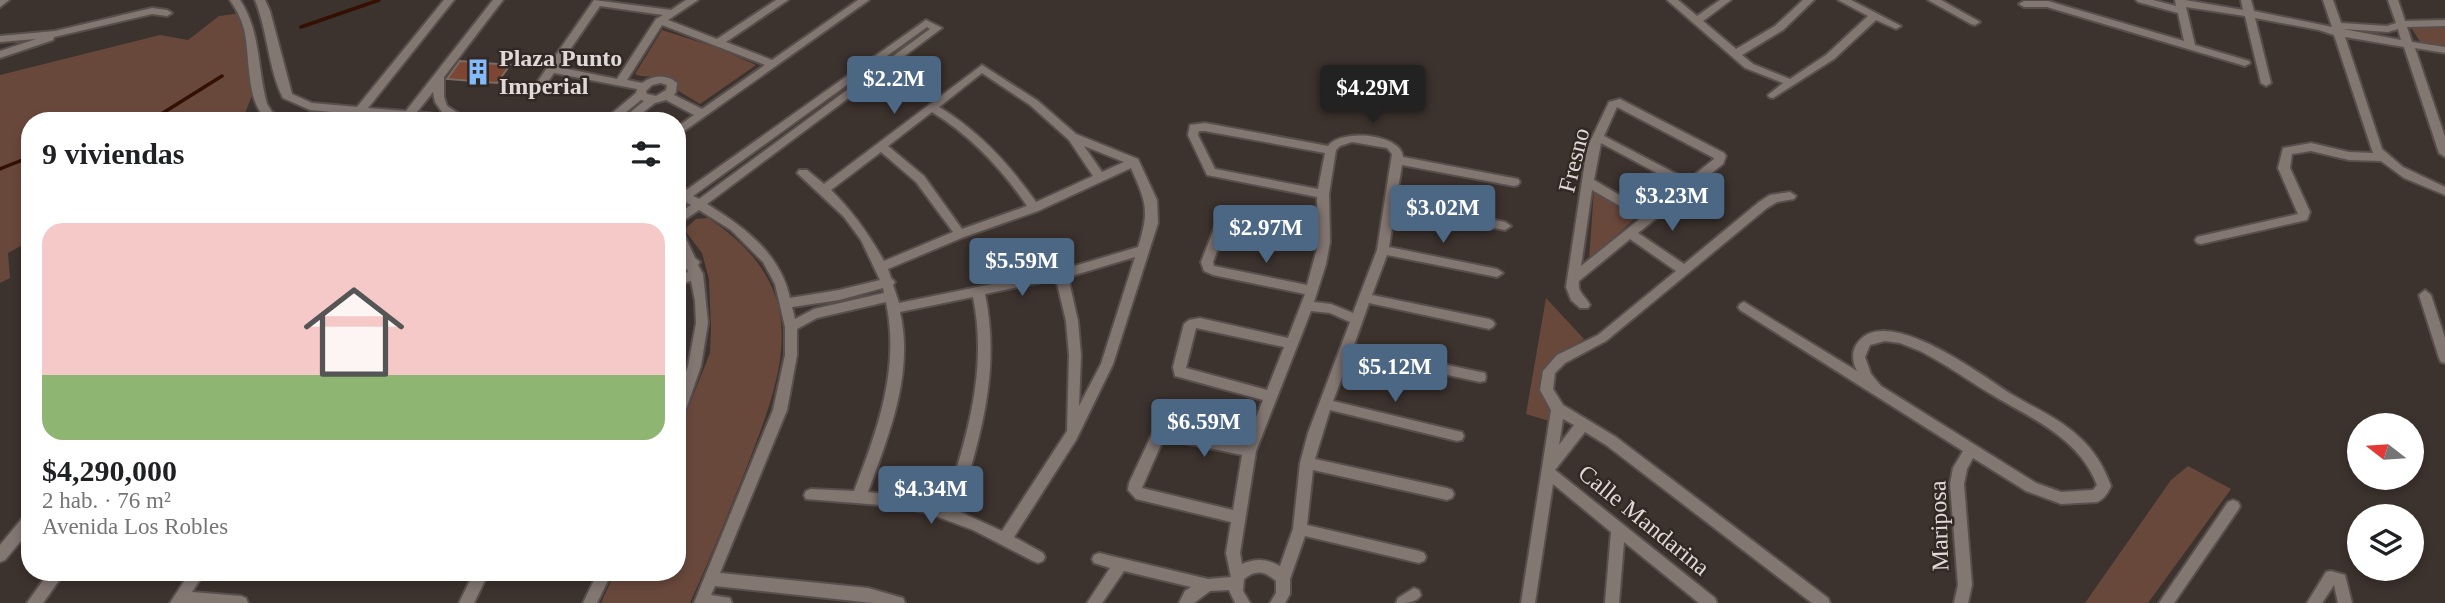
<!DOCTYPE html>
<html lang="es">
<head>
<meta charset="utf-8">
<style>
  body { margin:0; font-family:Georgia,serif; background:#f2f2f2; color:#202124; height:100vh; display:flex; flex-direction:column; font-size:26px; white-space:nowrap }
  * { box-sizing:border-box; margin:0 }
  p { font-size:23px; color:#757577 }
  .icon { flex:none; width:38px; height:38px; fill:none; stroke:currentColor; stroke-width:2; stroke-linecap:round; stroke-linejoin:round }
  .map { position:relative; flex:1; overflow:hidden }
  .sheet { position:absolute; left:21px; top:112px; width:665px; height:469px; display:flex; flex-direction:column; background:#fff; border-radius:28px; box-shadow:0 4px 10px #0003 }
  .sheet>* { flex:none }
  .needle { width:46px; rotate:287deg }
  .fabs { position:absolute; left:2347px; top:413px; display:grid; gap:14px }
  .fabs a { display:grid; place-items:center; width:77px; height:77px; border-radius:50%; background:#fff; box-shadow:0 4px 10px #0003; font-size:35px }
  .price { position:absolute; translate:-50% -60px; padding:0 16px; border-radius:7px; background:#4c6784; color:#fff; font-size:23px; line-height:46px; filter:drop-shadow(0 2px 4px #0008) }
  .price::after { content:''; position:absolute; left:50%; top:42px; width:21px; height:16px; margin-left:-10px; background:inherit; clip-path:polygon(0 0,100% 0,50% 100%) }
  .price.active { background:#222; color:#fff }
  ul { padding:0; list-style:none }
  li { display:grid; align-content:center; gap:14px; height:371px; padding:0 21px }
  li span { display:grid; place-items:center; height:217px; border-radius:21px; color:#555 }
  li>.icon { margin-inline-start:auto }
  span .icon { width:126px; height:126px; fill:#fffc; stroke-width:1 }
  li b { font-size:30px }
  h2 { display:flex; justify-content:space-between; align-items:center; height:84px; padding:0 21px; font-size:30px }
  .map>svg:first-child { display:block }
  .green { fill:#69483c }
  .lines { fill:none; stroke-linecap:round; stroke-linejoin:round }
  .stream { stroke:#341002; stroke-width:3.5 }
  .building { fill:#7c4632; stroke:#786c68; stroke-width:2 }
  .minor-casing { stroke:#584f4c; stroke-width:4 }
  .minor { fill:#837772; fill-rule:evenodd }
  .labels { text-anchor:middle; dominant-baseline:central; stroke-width:5; stroke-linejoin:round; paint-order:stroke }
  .poi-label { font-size:24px; font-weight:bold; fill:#e0d9d7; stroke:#322824; text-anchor:start }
  .street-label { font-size:24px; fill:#e0d9d7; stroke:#322824 }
</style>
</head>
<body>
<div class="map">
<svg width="2445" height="603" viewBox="0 0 2445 603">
  <rect width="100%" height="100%" fill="#3c322e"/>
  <path class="green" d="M242,13L257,83L242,121H30V241L8,253L10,278L0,283V75L160,35L188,40L219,16Z
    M2410,26H2445V49L2421,43Z
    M662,30L718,48L756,65L700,104L677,90L675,80C662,72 649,80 635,74Z
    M1594,190L1638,216L1589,260Z
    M708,218C815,289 785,369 746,469C728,514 710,559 690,603H601L615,572H677V436L710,353L711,328L709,279L702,253L686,232L687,227L696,219Z
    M1546,298L1584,339L1549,365L1541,388L1549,408V421L1526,414Z
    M2188,466L2231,489L2148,603H2085L2171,480Z"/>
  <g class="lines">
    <path class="stream" d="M301,27L379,0
      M150,121L222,76
      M0,169L30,157"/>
  </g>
  <path class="building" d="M460,61L510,65L497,83L447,79Z"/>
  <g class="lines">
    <g class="minor-casing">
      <path id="minor" d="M0,0H9L0,7Z
        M230,0H240C261,32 257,68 267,104L272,112L287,121C280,121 272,122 266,118C246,103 250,52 244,29C241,18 236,9 230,0Z
        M255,0H265L270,11L292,94L312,103L357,107L444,0H454L368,108L406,111L493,0H503L444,77V97L447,106L464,117L473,118L474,121L411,119L400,121L401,118L363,115L358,121H347L352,114L310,110L283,98C268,68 268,32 255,0ZM433,92L435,102L444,115L417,112Z
        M594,0L671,10L686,0H698L668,20L717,39L776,0H788L726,42L772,60L858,0H869L677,136V127L694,115L666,100L655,103L632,121H620L644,101L641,100L615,121H603L636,93L637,89L554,73L540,93H532L531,91ZM600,6L663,15L656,19L617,79L558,67ZM662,25L765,65L702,109L674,95L676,92L677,83C667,74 653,75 642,83L627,80ZM661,83L667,85L666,90L656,96L647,94L646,91L652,85Z
        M1667,0H1678L1697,16L1720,0H1731L1703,21L1736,49L1775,26L1803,0H1814L1783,30L1742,55L1753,64L1790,79L1826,55L1868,16L1838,0H1851L1901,26L1896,29L1876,20L1834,59L1773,98L1769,97L1768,95L1783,83L1745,68Z
        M1928,0H1941L1980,22L1975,25L1971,24Z
        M2136,0H2153L2176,6L2175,0H2185L2243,10L2241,0H2251L2254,11L2332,27L2323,0H2333L2341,23L2387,26L2396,23L2388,0H2398L2405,21L2445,20V26L2407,27L2412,42L2445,47V53L2415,48L2445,137V157L2439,153L2404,47L2345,37L2382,149L2403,167L2445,187V195L2404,178L2381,161L2349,160L2311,151L2292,154L2290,168L2310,212L2307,220L2201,244L2197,243L2195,240L2197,237L2201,236L2298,214L2278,168L2283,148L2311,143L2349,152L2373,153L2334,35L2319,30L2255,18L2271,83L2266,86L2261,83L2245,16L2186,7L2195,45L2249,61L2250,63L2245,66L2047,7H2024L2019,4L2024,1H2048L2184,41L2178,13L2138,2ZM2343,29L2388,32L2398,29L2401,40Z
        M152,8L167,10L172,13L167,16L152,14L54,37L53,40L0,58V51L36,39L0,42V36L55,31Z
        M926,20L942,28L707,204C744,227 780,253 790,298L839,290L880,280L861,240L844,217L797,173L799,170H807L824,184L982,65L1038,101L1076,134L1138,159L1157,200L1158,223L1113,364L1076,440L1014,537L1043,553L1045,557L1043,561L1038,563L1033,561L973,530L925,512L893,506L806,499L804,495L806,491L811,489L854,491C878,429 900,368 886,302L817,318L797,329V355L787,410L720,573L868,588L903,598L905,603H873L715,586L711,595L730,598L732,603H694L773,410L785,355V327L775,284L763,262L731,230L699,210L677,225V215L691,205L686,202L677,206V187L685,191ZM927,27L930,29L699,199L693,196ZM982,73L1030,105L1069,140L1093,176L1036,202C1009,164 979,131 939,107ZM932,112C971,136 1001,168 1027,206L962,229L924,176L888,146ZM1084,146L1124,162L1102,172ZM881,152L916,182L953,232L884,261C869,234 853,212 831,190ZM1131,168C1146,202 1150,210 1138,247L1061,270L899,303L893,285L895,282L891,278L888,269L964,237L1038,211ZM1135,257L1101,364L1079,406L1081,355L1078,321L1068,277ZM1056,279L1066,321L1069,355L1067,431L1002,531L958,511C980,438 1001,371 985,294ZM883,288L884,293L814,309L795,319L792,307L839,300ZM973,297C988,369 967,437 945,506L909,497L868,492C889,435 914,373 900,312Z
        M1620,99L1724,153L1726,156L1723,164L1638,233L1684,264L1759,202L1770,195L1790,192L1796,196L1794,199L1777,202L1767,208L1606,341L1565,363L1555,373L1553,389L1563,405L1616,437L1828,598L1830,603H1812L1606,445L1585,432L1555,470L1715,598L1717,603H1699L1624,542L1619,603H1605L1611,532L1553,484L1535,603H1521L1551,410L1540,390L1543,371L1557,355L1598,335L1676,271L1630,239L1579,281C1577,293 1585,295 1590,305L1588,308H1580L1571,300L1566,287L1587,148L1609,102ZM1617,107L1714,158V159L1688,180L1604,136ZM1601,143L1681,186L1648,212L1594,180ZM1592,190L1641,218L1581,266ZM1563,419L1574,425L1559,445Z
        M1205,123L1328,146C1341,128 1402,134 1403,157L1518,179L1520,182L1518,185L1514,186L1402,165L1396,201L1505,222L1511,226L1505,230L1395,209L1389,247L1497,269L1503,273L1497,277L1387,255L1372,295L1489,319L1493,321L1495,324L1493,327L1489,329L1369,303L1354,345L1480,372L1485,373L1486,377L1485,381L1480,382L1351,354L1333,401L1457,431L1462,432L1464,436L1462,440L1457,441L1330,410L1315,459L1447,488L1452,490L1454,494L1452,498L1447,500L1313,470L1307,525L1419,551L1424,553L1426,557L1424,561L1419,563L1305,536L1290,579V594L1285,603H1270L1276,593V581C1265,571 1256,569 1244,579L1243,591L1250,603H1235L1229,590L1210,591L1194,603H1179L1185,591L1191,587L1124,571L1102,603H1087L1110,568L1094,563L1092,559L1094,555L1099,553L1208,579L1231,577L1226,553L1231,522L1136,499L1128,490L1129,483L1153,432L1166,429L1245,445L1263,400L1175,376L1173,367L1184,324L1189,320L1200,318L1288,338L1305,294L1213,275L1204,271L1201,262L1217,221L1221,220L1318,237L1317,197L1207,175L1188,135L1190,125ZM1199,131H1205L1325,153L1318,189L1215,169L1198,135ZM1352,142L1387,148L1392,154L1377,250L1353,313L1331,304L1314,302L1326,264L1330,242L1329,194L1336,150L1340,146ZM1225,229L1318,245L1307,285L1214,266L1213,262ZM1311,311L1330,313L1350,322L1308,433L1300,463L1293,529L1280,566C1266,559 1257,558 1242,564L1240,553L1256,451ZM1196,328L1284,347L1267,390L1186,368ZM1166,439L1242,455L1233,510L1142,488L1163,440Z
        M677,227L681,228L695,258L700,262L698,265L703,274L708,323L701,366L684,415L682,419L677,420V398L688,366L696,323L695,301L691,281L677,285V276L688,272L687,269L677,272V263L684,261L677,244Z
        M2425,290L2431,295L2445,338V363L2441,362L2439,358L2419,295Z
        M1744,302L1857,371C1852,361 1851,350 1859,341C1889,305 1983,376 2011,394C2034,408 2059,418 2079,437C2094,450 2104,467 2111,486C2108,493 2104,499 2097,502L2061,504L2056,502L2026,491L1973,458L1967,469L1964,484L1972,585L1968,603H1954L1958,585L1950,484L1953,468L1963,451L1740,310L1738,307L1740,304ZM1885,341L1900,343L1920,351C1944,363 1966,379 1989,393C2030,418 2079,437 2097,485L2093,490L2061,492L2036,483L1881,386L1871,374L1865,357L1870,345Z
        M2233,500L2238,502L2240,506L2238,510L2174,603H2159L2228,502Z
        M30,513V530L5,560L0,562V545L25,515Z
        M2331,571L2345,575L2352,603H2338L2334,585L2322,603H2307L2326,572Z
        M49,572H65L43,603H27Z
        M190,572H205L192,592L241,596L246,598L248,603H170Z
        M474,572H489L474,603H459Z
        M598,572H612L597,603H583Z
        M1414,588L1419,590L1421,595C1416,603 1406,603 1396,603L1398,598Z"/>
    </g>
    <use href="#minor" class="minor"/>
  </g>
  <defs>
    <g id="building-bare" transform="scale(2.1)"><path d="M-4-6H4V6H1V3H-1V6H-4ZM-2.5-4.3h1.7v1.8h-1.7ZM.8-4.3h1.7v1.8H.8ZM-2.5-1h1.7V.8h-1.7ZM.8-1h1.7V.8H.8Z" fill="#82bcfa" stroke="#322824" stroke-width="2.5" paint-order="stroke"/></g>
  </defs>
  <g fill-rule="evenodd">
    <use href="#building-bare" x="478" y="72"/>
  </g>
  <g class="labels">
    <g class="poi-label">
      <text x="499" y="58">Plaza Punto<tspan x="499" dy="28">Imperial</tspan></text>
    </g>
    <g class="street-label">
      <text transform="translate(1574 160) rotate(-76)">Fresno</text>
      <text transform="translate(1644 520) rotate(39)">Calle Mandarina</text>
      <text transform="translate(1939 526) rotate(-92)">Mariposa</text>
    </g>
  </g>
</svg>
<div class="fabs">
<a><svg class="needle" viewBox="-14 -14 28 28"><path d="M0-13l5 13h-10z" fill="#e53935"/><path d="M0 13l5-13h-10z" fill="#757577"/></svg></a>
<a><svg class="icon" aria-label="layers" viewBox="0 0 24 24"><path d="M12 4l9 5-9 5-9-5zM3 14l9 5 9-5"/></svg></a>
</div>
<b class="price" style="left:894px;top:116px">$2.2M</b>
<b class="price active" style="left:1373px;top:125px">$4.29M</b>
<b class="price" style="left:1672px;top:233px">$3.23M</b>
<b class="price" style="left:1443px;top:245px">$3.02M</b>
<b class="price" style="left:1266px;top:265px">$2.97M</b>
<b class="price" style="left:1022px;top:298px">$5.59M</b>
<b class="price" style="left:1395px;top:404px">$5.12M</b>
<b class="price" style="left:1204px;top:459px">$6.59M</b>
<b class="price" style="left:931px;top:526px">$4.34M</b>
<section class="sheet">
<h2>9 viviendas<svg class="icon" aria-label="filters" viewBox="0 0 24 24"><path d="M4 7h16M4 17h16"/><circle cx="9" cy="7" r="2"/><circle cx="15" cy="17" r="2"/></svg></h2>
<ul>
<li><span style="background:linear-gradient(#f6c9c9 70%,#8fb573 0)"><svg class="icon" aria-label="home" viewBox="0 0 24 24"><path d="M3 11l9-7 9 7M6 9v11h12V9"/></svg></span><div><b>$4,290,000</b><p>2 hab. · 76 m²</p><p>Avenida Los Robles</p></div></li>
</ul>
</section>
</div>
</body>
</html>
